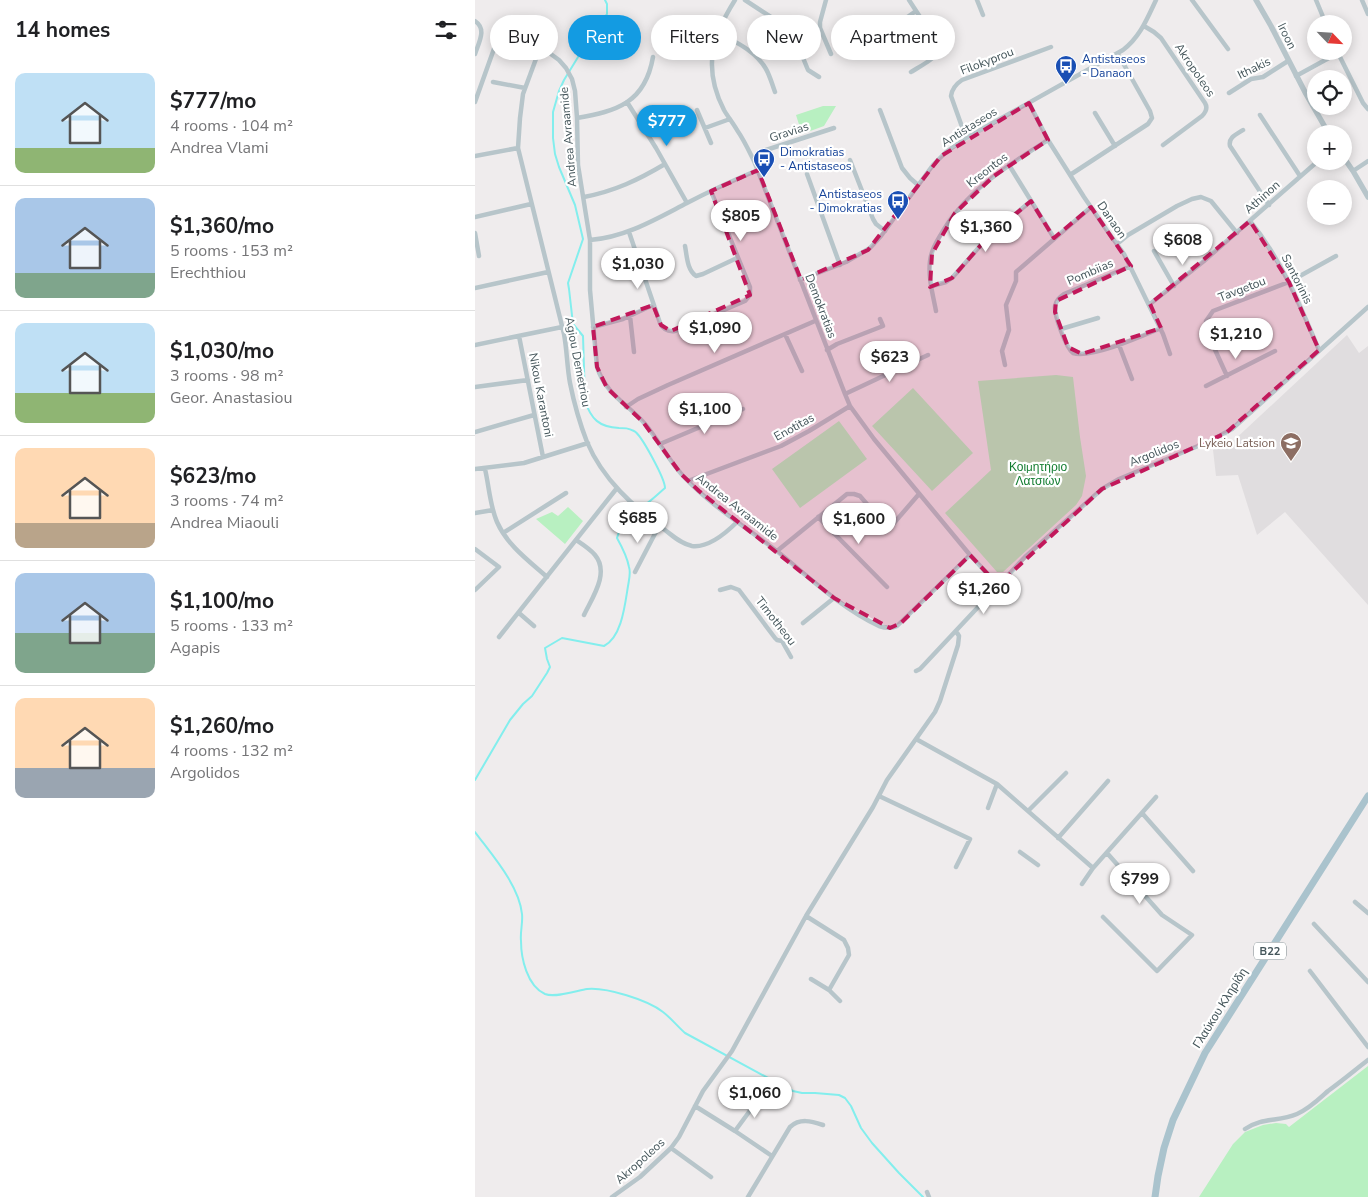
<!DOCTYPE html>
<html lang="en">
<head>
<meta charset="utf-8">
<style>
  body { margin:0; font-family:"Nunito Sans",sans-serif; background:#f2f2f2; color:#202124; height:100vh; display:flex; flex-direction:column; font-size:19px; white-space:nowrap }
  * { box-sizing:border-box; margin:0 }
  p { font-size:16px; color:#757577 }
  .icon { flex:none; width:28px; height:28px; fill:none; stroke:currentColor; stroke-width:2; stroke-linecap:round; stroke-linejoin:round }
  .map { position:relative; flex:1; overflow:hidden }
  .drawer { display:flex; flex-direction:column; background:#fff; width:475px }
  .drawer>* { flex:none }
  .top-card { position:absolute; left:15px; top:15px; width:475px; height:45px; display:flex; gap:10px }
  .needle { width:32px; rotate:115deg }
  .controls { position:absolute; left:832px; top:15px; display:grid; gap:10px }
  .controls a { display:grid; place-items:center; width:45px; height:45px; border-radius:50%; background:#fff; box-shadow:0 2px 12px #0003; font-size:25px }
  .price { position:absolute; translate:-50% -42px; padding:0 11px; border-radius:18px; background:#fff; color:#222; font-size:16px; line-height:32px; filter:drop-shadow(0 1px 2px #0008) }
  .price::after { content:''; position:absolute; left:50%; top:30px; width:15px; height:11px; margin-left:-8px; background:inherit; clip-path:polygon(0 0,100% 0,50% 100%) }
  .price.active { background:#139be2; color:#fff }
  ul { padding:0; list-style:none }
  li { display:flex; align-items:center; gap:15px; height:125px; padding:0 15px }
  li+li { border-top:1px solid #e0e0e0 }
  li span { display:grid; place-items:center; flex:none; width:140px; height:100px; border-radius:10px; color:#555 }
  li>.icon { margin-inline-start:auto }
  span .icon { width:60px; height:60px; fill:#fffc; stroke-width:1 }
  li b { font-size:21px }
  h2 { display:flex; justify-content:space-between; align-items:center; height:60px; padding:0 15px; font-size:21px }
  .tag { padding:0 18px; border-radius:22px; background:#fff; box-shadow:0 2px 12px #0003; font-size:18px; line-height:45px }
  .tag.active { background:#139be2; color:#fff }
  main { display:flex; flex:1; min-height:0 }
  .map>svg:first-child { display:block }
  .education { fill:#e0dddf }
  .green { fill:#b8f0c1 }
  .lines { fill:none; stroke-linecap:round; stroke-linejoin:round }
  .stream { stroke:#83eeed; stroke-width:2 }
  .minor { stroke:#b7c5ca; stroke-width:4.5 }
  .tertiary { stroke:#b7c5ca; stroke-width:5.5 }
  .primary { stroke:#aac3cd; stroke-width:7 }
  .marked { fill:#c2185b; fill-opacity:0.2; stroke:#c2185b; stroke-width:4; stroke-dasharray:10 6; stroke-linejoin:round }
  .labels { text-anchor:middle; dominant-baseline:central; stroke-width:4.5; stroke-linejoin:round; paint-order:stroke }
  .shield { fill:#fff; stroke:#7c888c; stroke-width:1 }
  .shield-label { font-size:11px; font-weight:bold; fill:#44555a }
  .street-label { font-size:12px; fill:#44555a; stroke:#fff }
  .transit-label { font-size:12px; fill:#164399; stroke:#fff; text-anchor:start }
  .education-label { font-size:12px; fill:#785e54; stroke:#fff; text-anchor:end }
  .park-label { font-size:12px; fill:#137d31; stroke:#fff }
</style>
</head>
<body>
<main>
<section class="drawer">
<h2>14 homes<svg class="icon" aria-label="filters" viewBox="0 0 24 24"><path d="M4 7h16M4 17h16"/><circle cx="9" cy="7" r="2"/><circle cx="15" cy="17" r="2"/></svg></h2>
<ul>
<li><span style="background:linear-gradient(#bfe0f5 75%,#8fb573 0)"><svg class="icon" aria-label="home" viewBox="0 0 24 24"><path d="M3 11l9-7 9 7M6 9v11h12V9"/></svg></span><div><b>$777/mo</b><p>4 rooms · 104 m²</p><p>Andrea Vlami</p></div></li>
<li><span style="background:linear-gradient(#a9c7e8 75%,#7fa58c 0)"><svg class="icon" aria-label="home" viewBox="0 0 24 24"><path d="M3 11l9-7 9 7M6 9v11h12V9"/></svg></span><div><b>$1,360/mo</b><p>5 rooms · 153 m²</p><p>Erechthiou</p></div></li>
<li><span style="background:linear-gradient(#bfe0f5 70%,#8fb573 0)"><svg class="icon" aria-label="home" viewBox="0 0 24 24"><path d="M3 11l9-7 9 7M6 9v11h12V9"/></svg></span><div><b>$1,030/mo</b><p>3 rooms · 98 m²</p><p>Geor. Anastasiou</p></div></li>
<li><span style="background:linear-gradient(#ffd9b3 75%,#b9a48a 0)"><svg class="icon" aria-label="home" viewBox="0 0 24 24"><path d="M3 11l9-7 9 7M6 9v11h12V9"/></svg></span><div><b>$623/mo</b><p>3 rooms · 74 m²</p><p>Andrea Miaouli</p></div></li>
<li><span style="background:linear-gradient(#a9c7e8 60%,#7fa58c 0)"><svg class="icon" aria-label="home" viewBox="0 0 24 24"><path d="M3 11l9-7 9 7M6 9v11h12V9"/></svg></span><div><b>$1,100/mo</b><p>5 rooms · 133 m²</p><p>Agapis</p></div></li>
<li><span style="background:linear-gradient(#ffd9b3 70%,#9aa5b1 0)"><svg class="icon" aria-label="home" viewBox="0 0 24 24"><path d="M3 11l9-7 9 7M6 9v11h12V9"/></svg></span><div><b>$1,260/mo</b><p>4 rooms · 132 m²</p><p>Argolidos</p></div></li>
</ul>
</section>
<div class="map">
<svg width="893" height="1197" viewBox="0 0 893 1197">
  <rect width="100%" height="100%" fill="#efeced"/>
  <path class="education" d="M872,335L884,353L893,346V605L810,512L782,535L763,475L741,476L738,450L756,443Z"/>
  <path class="green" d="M348,106H361L349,126L327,134L321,115Z
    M581,375L598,377L605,437L611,476L607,496L601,505L528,572H522L470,513L516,470L503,381Z
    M438,388L498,453L457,491L397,426Z
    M364,421L392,459L325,508L297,469Z
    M93,507L108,521L90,544L61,519L77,512L83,516Z
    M893,1066V1197H724L758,1144L770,1132L788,1125L801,1123L811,1124L814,1127Z"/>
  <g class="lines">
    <path class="stream" d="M0,780L35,720L48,704L57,696L72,673L75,667L72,659L70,648L87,638L129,646C147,637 150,604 153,586C154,580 156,573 154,567C152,556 147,547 142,538C147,520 157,515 171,504C178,499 184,493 190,488C190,479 166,434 159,431C153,428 150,428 144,428C124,427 116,419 110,401L108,336L98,324L94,289L93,283L108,239L100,205L84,167L80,154L78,138V112L84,91L89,80L111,44L132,14V4L130,0
      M0,832C17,855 44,885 47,914C48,923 45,932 46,941C46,958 52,986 70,994C80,998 101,991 112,989C131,987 173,1000 188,1012C196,1018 202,1026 210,1033L306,1085L318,1091L327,1093H340L364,1095L370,1098L376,1106L386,1128L397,1143L424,1173L448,1197"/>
    <path class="minor" d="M260,0C236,38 228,69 249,110C253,117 258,123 262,130C269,140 274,151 279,161L370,394L375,406L399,439L495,555L523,585
      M270,0L302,21L310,28L324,48L333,70L344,77
      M351,0L345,22V28L356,54
      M434,0L462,43C463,46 465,48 464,51C462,58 442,68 436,72
      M502,0L508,15
      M717,0L753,49
      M841,0L851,24
      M887,0L893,14
      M0,21C12,29 4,42 0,54
      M669,26L679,32L686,38L730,103C733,108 731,112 727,116L688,145
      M411,32L441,11
      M243,34C261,41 281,52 291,69C295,76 297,84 300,92
      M65,48L48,94L45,118L43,148L89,334C92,350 92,367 95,383C99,403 105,424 112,442C128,480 159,507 190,530C198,536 206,544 217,546C234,548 251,533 262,522
      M862,51L888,103L893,109
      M821,76L863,53
      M18,82L50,88
      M754,93L776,79L788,77L813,61
      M0,102L20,46L26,38L31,35H36L49,40L73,52L84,60L91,68L97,79L100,91L102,118L103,165L115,240V290L122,367C131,395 153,404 170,424C185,442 195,463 211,479C238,507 272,528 303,552C335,578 366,608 404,626C410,628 416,629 422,626L495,555
      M152,102L181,148L212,203
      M554,103L573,140L609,197L633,232L649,254L688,334L695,354
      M222,110L236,143
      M405,110L427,168L435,178L443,185
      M620,113L640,146
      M785,115L825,176
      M102,118C142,111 170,103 178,57
      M230,128L255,119
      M768,130C762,134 753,137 755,146L794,205
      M491,138L476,96C477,88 481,84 487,80L576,47
      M0,156L43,148
      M375,160L398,219L401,224L410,231
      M279,161L287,156L291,150L359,128
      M534,165L579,238
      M878,171L893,161
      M332,174L365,265
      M595,175L673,124L677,118L675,111L643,54
      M109,197C140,191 163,180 190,164
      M0,217L56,204
      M775,221C806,259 825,305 844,350
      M154,232L185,323C188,329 193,332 200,331L270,301L275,295V287L236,191
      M0,233L4,256
      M115,240C151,237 181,219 212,203C235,191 259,180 283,170
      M642,244L653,235L702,206L717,199L726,197L736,201L762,233
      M210,246C212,256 212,270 221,276L228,274L262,258
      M679,251L699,286
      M656,266L589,294C585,297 581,300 580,306C579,315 591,348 598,353C616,359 667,336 686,328
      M325,280L371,262L395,248L406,236L458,165L471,152L491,138L648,50C665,37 672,19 681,0
      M457,286L471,282L477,278L513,237L556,201
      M0,288L73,272
      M675,304L729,261L843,161
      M461,311C458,295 453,278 455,261C456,252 460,244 465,236C489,192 532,166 573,140
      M155,316L159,352
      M118,327L148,319L178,305
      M586,329L623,318
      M310,334L327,371
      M44,336L68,457
      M0,345L87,327
      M644,345L657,379
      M352,350L362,344L408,326L405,319
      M530,365L527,351L534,330L531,305L541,281V272L616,207
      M752,376L731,330V321L738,311L814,282L861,256
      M731,386L800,351
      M0,387L53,380
      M370,394L453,355
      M151,407L163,399L193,385L340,321
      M0,432L59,415
      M185,444L268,409
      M0,469L49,463L113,443
      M10,469C14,486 15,506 22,522C32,545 54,561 72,577
      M213,481L306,446L334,431L375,406
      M0,513L18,510
      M343,517L412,587
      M28,533L91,493
      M101,540C107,544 115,549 120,555C135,573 117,598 109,615
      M0,549L24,567L0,590
      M302,551L372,494H379L385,496L409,524L414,526L419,523L444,494
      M160,572L184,526
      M245,590L256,587L264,590L300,638L302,640L307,641L316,657
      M44,613L59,626
      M328,623L359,598
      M24,637L142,488
      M441,671L445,669L550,557L627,489L644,479L735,441L757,429L893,307
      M441,739L522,784L618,868
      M404,796L495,839L481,867
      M513,808L522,784
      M553,811L591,773
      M667,813L718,871
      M583,838L633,781
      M545,852L563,865
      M607,884L618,868L681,797
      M880,902L893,913
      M331,916L369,940L373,948L374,955L354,990
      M628,917L682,971L717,935L687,915L632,853
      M839,924L893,982
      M835,971L893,1047
      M336,979L354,990L365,1001
      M220,1106L260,1131L297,1156
      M770,1129C788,1117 803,1122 822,1114C834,1109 843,1100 853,1091C867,1081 880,1070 893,1060
      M260,1131L285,1097
      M196,1148L236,1177
      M452,1192L454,1197
      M137,1197L165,1177L196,1148L204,1137L228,1091L257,1051L331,916L398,807L412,780L460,712L465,701L483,645L484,636L481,631
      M273,1197L315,1127C325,1118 336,1121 348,1125"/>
    <path class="tertiary" d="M781,0L796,26L831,94L854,134
      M869,158L878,171L893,197"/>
    <path class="primary" d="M680,1197L683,1176L689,1148L698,1120L730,1053L893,796"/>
  </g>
  <path class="marked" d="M554,103L573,140L519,176L480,213L457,254L455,287L477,278L513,237L556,201L579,238L616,207L656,266L581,301L580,312L593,347L607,354L686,328L675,304L775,221L814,282L844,350L751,433L627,489L523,585L495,555L426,623L415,628L359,598L224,491L206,474L168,422L132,388L122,367L118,327L178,305L186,325L196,331L275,295L236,191L283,170L326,280L393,250L466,156Z"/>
  <defs>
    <g id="bus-pin" transform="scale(1.125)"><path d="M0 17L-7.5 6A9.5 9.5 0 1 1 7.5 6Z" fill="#1a4fb4" stroke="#fff"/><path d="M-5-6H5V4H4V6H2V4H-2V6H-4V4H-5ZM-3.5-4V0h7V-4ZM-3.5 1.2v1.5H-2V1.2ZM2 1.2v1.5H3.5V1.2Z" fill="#fff"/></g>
    <g id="school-pin" transform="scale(1.125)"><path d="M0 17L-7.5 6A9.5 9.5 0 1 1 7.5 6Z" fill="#8d6e63" stroke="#fff"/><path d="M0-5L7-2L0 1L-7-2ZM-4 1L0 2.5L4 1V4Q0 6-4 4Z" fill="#fff"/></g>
  </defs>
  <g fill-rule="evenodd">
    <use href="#bus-pin" x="591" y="66"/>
    <use href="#bus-pin" x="289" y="159"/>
    <use href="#bus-pin" x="423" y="201"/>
    <use href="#school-pin" x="816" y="443"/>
  </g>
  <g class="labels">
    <rect class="shield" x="779" y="942.5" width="32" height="17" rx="4"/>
    <g class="shield-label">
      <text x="795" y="951">B22</text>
    </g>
    <g class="street-label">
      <text transform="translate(812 36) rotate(64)">Iroon</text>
      <text transform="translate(512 61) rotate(-21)">Filokyprou</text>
      <text transform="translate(779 68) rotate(-26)">Ithakis</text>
      <text transform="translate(720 70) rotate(56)">Akropoleos</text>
      <text transform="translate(494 127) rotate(-32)">Antistaseos</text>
      <text transform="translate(314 132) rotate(-18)">Gravias</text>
      <text transform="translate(93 137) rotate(-95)">Andrea Avraamide</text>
      <text transform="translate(512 170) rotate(-38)">Kreontos</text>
      <text transform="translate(787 197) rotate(-42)">Athinon</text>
      <text transform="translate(637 220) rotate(55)">Danaon</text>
      <text transform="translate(615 272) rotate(-23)">Pombiias</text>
      <text transform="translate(822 279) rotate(63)">Santorinis</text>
      <text transform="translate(767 289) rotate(-21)">Tavgetou</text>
      <text transform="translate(346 306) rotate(69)">Demokratias</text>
      <text transform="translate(103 362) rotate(79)">Agiou Demetriou</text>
      <text transform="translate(66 395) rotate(79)">Nikou Karantoni</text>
      <text transform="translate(319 427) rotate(-29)">Enotitas</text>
      <text transform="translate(679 453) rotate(-22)">Argolidos</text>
      <text transform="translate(262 507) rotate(38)">Andrea Avraamide</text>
      <text transform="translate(301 621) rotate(52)">Timotheou</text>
      <text transform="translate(745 1008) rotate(-58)">Γλαύκου Κληρίδη</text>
      <text transform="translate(165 1161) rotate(-42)">Akropoleos</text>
    </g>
    <g class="transit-label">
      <text x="607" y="59">Antistaseos<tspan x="607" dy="14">- Danaon</tspan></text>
      <text x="305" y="152">Dimokratias<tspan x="305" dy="14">- Antistaseos</tspan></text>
      <text x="407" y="194" text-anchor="end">Antistaseos<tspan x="407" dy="14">- Dimokratias</tspan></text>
    </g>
    <g class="education-label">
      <text x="800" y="443">Lykeio Latsion</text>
    </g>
    <g class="park-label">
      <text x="563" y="467">Κοιμητήριο<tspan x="563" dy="14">Λατσιών</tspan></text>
    </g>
  </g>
</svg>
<div class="controls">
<a><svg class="needle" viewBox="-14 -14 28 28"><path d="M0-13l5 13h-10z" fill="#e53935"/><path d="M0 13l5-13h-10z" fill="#757577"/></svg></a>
<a><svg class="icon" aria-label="locate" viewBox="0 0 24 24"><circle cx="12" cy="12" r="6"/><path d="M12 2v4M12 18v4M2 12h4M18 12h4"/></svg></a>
<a>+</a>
<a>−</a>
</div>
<b class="price active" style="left:192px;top:147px">$777</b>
<b class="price" style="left:266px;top:242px">$805</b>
<b class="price" style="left:511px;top:253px">$1,360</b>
<b class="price" style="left:708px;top:266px">$608</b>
<b class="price" style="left:163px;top:290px">$1,030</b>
<b class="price" style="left:240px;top:354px">$1,090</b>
<b class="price" style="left:761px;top:360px">$1,210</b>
<b class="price" style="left:415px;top:383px">$623</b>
<b class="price" style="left:230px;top:435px">$1,100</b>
<b class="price" style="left:163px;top:544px">$685</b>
<b class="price" style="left:384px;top:545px">$1,600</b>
<b class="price" style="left:509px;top:615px">$1,260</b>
<b class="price" style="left:665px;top:905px">$799</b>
<b class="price" style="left:280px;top:1119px">$1,060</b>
<div class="top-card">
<a class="tag">Buy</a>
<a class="tag active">Rent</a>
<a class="tag">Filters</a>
<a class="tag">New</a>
<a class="tag">Apartment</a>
</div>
</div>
</main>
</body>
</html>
